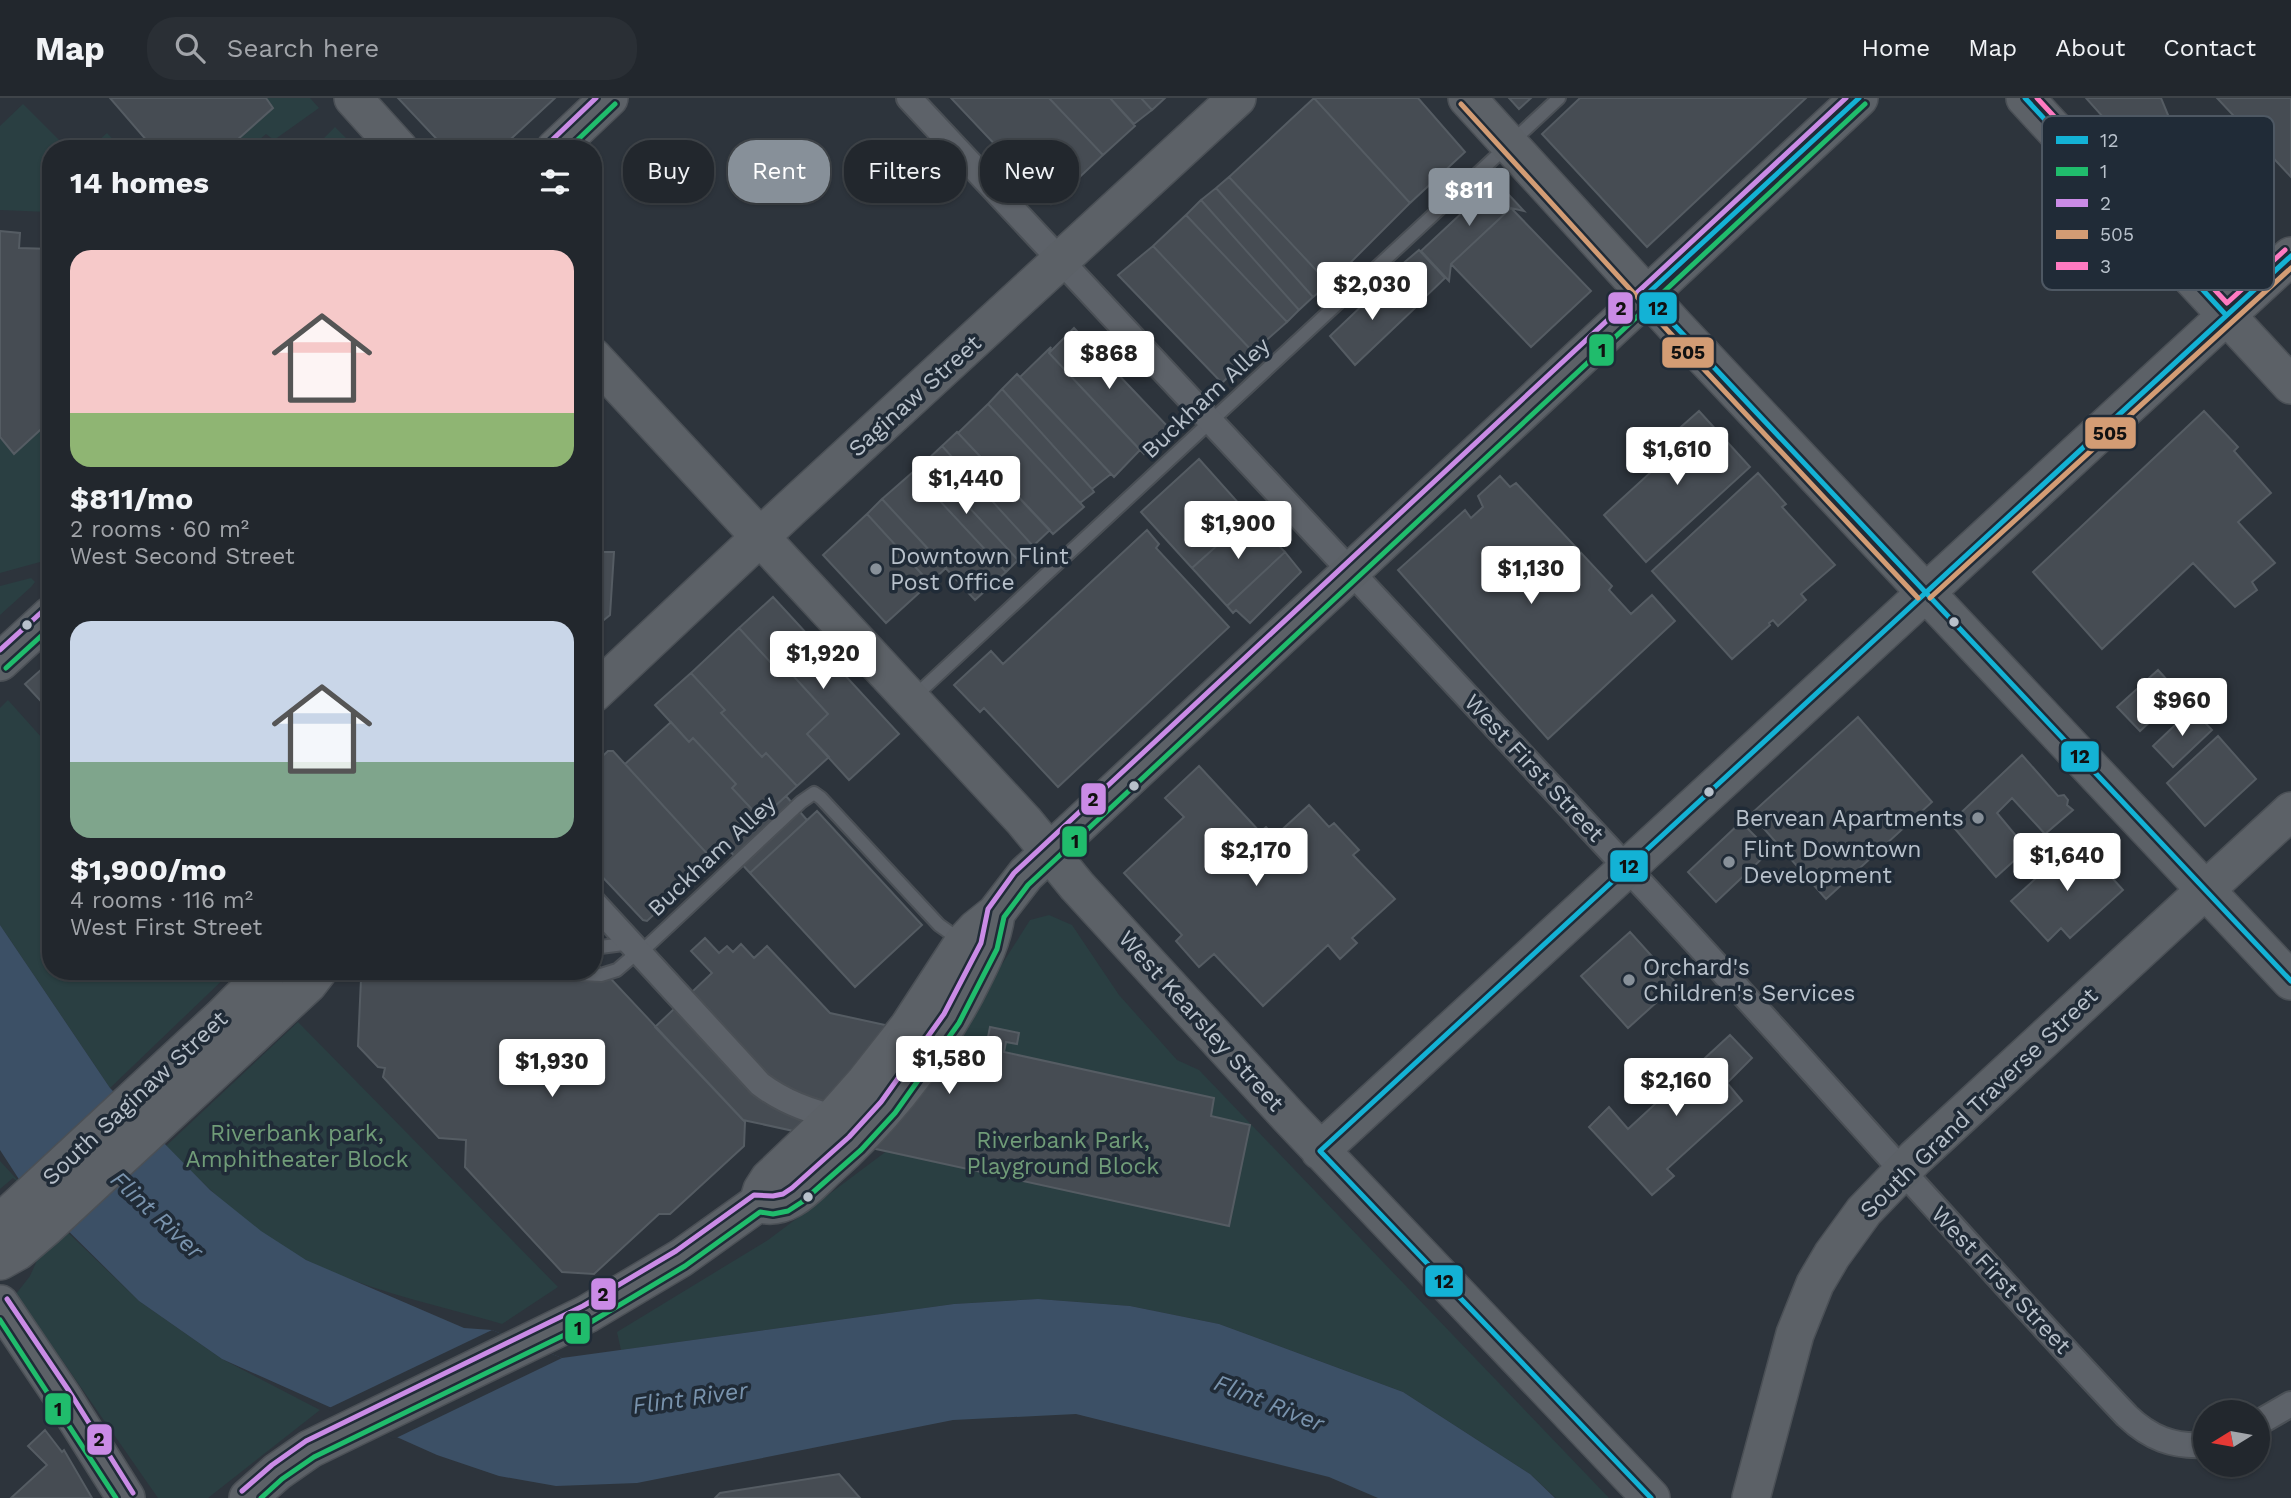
<!DOCTYPE html>
<html lang="en">
<head>
<meta charset="utf-8">
<style>
  body { margin:0; font-family:"Work Sans",sans-serif; background:#2a2f35; color:#f1f3f6; height:100vh; display:flex; flex-direction:column; font-size:26px; white-space:nowrap }
  * { box-sizing:border-box; margin:0 }
  p { font-size:23px; color:#a2a5aa }
  .icon { flex:none; width:38px; height:38px; fill:none; stroke:currentColor; stroke-width:2; stroke-linecap:round; stroke-linejoin:round }
  .map { position:relative; flex:1; overflow:hidden }
  .panel { position:absolute; left:42px; top:42px; width:560px; height:840px; display:flex; flex-direction:column; background:#22272d; border-radius:28px; box-shadow:0 2px 5px #0004,0 0 0 2px #3f4449 }
  .panel>* { flex:none }
  .hud { position:absolute; left:623px; top:42px; width:665px; height:63px; display:flex; gap:14px }
  .needle { width:46px; rotate:259deg }
  .fabs { position:absolute; left:2193px; top:1302px; display:grid; gap:14px }
  .fabs a { display:grid; place-items:center; width:77px; height:77px; border-radius:50%; background:#22272d; box-shadow:0 2px 5px #0004,0 0 0 2px #3f4449; font-size:35px }
  .price { position:absolute; translate:-50% -60px; padding:0 16px; border-radius:7px; background:#fff; color:#222; font-size:23px; line-height:46px; filter:drop-shadow(0 2px 4px #0008) }
  .price::after { content:''; position:absolute; left:50%; top:42px; width:21px; height:16px; margin-left:-10px; background:inherit; clip-path:polygon(0 0,100% 0,50% 100%) }
  .price.on { background:#879099; color:#fff }
  ul { padding:0; list-style:none }
  li { display:grid; align-content:center; gap:14px; height:371px; padding:0 28px }
  li span { display:grid; place-items:center; height:217px; border-radius:21px; color:#555 }
  li>.icon { margin-inline-start:auto }
  span .icon { width:126px; height:126px; fill:#fffc; stroke-width:1 }
  li b { font-size:30px }
  h2 { display:flex; justify-content:space-between; align-items:center; height:84px; padding:0 28px; font-size:30px }
  .chip { padding:0 24px; border-radius:28px; background:#22272d; box-shadow:0 2px 5px #0004,0 0 0 2px #3f4449; font-size:24px; line-height:63px }
  .chip.on { background:#879099; color:#fff }
  header { display:flex; align-items:center; gap:42px; box-sizing:border-box; height:98px; padding:0 35px; background:#22272d; border-bottom:2px solid #3f4449 }
  header strong { font-size:33px }
  nav { display:flex; gap:38px; margin-inline-start:auto; font-size:24px }
  .search { width:490px; height:63px; background:#2a2f35; display:flex; align-items:center; gap:18px; box-sizing:border-box; padding:0 24px; border-radius:28px; color:#a2a5aa; font-size:26px }
  .map>svg:first-child { display:block }
  .green { fill:#2a3f42 }
  .water { fill:#3c5066 }
  .pier { fill:#2d343c }
  .building { fill:#464c53; stroke:#555c63; stroke-width:2 }
  .lines { fill:none; stroke-linecap:round; stroke-linejoin:round }
  .lane-casing { stroke:#4b5056; stroke-width:16 }
  .street-casing { stroke:#4b5056; stroke-width:28 }
  .secondary-casing { stroke:#4b5056; stroke-width:40 }
  .lane { stroke:#5d6269; stroke-width:12 }
  .street { stroke:#5d6269; stroke-width:24 }
  .secondary { stroke:#5c6167; stroke-width:37 }
  .bus-1-casing { stroke:#202b37; stroke-width:10 }
  .bus-2-casing { stroke:#202b37; stroke-width:10 }
  .bus-3-casing { stroke:#202b37; stroke-width:10 }
  .bus-4-casing { stroke:#202b37; stroke-width:10 }
  .bus-5-casing { stroke:#202b37; stroke-width:10 }
  .bus-1 { stroke:#13b2d5; stroke-width:5 }
  .bus-2 { stroke:#20bc6c; stroke-width:5 }
  .bus-3 { stroke:#ca8be6; stroke-width:5 }
  .bus-4 { stroke:#d39c74; stroke-width:5 }
  .bus-5 { stroke:#fe7ac1; stroke-width:5 }
  .poi-dot { fill:#879099; stroke:#202b37; stroke-width:2.5 }
  .bus-dot { fill:#b8c1cb; stroke:#202b37; stroke-width:2.5 }
  .labels { text-anchor:middle; dominant-baseline:central; stroke-width:7; stroke-linejoin:round; paint-order:stroke }
  .street-label { font-size:23px; fill:#b8c1cb; stroke:#202b37 }
  .poi-label { font-size:23px; fill:#b8c1cb; stroke:#202b37; text-anchor:start }
  .park-label { font-size:23px; fill:#709c78; stroke:#202b37 }
  .water-label { font-size:24px; font-style:italic; fill:#7993ad; stroke:#202b37 }
  .key { fill:#202b37; stroke:#4e5863; stroke-width:2 }
  .key-label { font-size:19px; fill:#b8c1cb }
  .line-badge { stroke:#202b37; stroke-width:2.5 }
  .pale-badge-label { font-size:19px; text-anchor:middle; font-weight:bold; fill:#111 }
</style>
</head>
<body>
<header>
<strong>Map</strong>
<div class="search"><svg class="icon" aria-label="search" viewBox="0 0 24 24"><circle cx="10" cy="10" r="6"/><path d="M15 15l6 6"/></svg>Search here</div>
<nav><a>Home</a><a>Map</a><a>About</a><a>Contact</a></nav>
</header>
<div class="map">
<svg width="2291" height="1400" viewBox="0 0 2291 1400">
  <rect width="100%" height="100%" fill="#2d343c"/>
  <path class="green" d="M266,0H310L319,10L274,42L266,36L248,51H228L273,10Z
    M23,6L68,51H51V113L48,114L0,112V28Z
    M335,29L346,40L351,51H321L320,44Z
    M107,35L122,51H89Z
    M51,322V461L0,475V339L15,355Z
    M31,480L35,484L31,489L0,517V488Z
    M8,602L51,650V873H232L110,990L0,827V610Z
    M1049,817L1072,827L1119,897L1177,962L1199,972L1609,1400H1556L1530,1376L1403,1294L1219,1226L1130,1208L1038,1201L954,1206L621,1252L617,1234L768,1142L904,1040L999,871L1030,822Z
    M298,924L558,1189L502,1226C438,1207 368,1193 308,1163C253,1135 208,1091 166,1048Z
    M0,1063L24,1089L13,1080L0,1091Z
    M55,1122L139,1203L222,1261L320,1312L208,1400H158L16,1196L30,1178Z"/>
  <path class="water" d="M0,827L110,990L210,1092L261,1133L306,1162L464,1230L492,1232L562,1260L954,1206L1038,1201L1130,1208L1219,1226L1403,1294L1530,1376L1555,1400H1378L1329,1379L1076,1316L953,1322L637,1385L556,1388L499,1378L437,1357L222,1261L139,1203L24,1089L0,1052Z"/>
  <path class="pier" d="M492,1232L562,1260L394,1341L327,1311Z"/>
  <path class="building" d="M110,0H266L273,10L227,51H181L174,43L163,51H154Z
    M398,0H555L500,51H446Z
    M951,0H1049L1103,57L1051,106Z
    M1049,0H1110L1135,28L1103,57Z
    M1110,0H1141L1152,12L1134,26Z
    M1141,0H1165L1152,12Z
    M1314,0L1410,105L1329,186L1229,79Z
    M1314,0H1418L1465,54L1410,105Z
    M1509,0H1531L1519,11Z
    M1580,0H1806L1647,149L1542,36Z
    M2086,0H2161L2168,17L2167,25L2162,33L2154,39L2145,41L2135,39L2127,31L2120,38Z
    M2217,0H2291V79Z
    M1229,79L1329,186L1313,199L1216,90Z
    M1496,83L1524,113L1511,110L1451,166L1449,183L1421,153Z
    M1216,90L1313,199L1299,212L1201,102Z
    M1201,102L1299,212L1287,224L1186,117Z
    M1511,110L1591,193L1531,249L1451,166Z
    M1186,117L1287,224L1253,254L1153,148Z
    M0,133L20,135L19,150L51,151V322L14,356L0,339Z
    M1153,148L1253,254L1222,285L1118,177Z
    M1419,152L1445,180L1420,204L1394,173Z
    M1389,182L1415,210L1355,267L1330,238Z
    M1074,230L1170,331L1144,356L1049,255Z
    M1051,249L1049,255L1140,352L1114,379L1020,279Z
    M1017,276L1111,376L1092,391L1002,291Z
    M1002,291L1092,391L1094,394L1080,405L988,306Z
    M988,306L1084,409L1053,436L958,335Z
    M1699,313L1750,369L1646,464L1604,417L1674,353L1665,343Z
    M2204,313L2238,349L2234,353L2271,395L2238,424L2275,465L2252,484L2257,492L2235,509L2193,465L2102,551L2033,474Z
    M957,334L1050,432L1033,448L942,348Z
    M942,348L1033,448L1018,462L926,363Z
    M1199,361L1250,418L1192,470L1141,414Z
    M926,363L1018,462L1006,474L913,374Z
    M913,374L1006,474L975,502L882,401Z
    M1758,375L1786,406L1782,409L1835,467L1801,496L1806,502L1778,528L1773,522L1769,525L1770,527L1732,561L1652,473Z
    M1500,378L1510,389L1516,385L1612,488L1609,492L1631,516L1652,497L1675,523L1548,641L1398,472L1465,412L1471,420L1483,409L1478,398Z
    M882,401L946,470L930,485L867,416Z
    M867,416L930,485L886,525L823,457Z
    M1250,418L1285,454L1227,508L1192,470Z
    M1147,432L1159,446L1156,450L1229,529L1058,689L984,610L980,614L954,587L991,553L1003,566Z
    M593,454H614L610,517L593,531Z
    M1285,454L1301,474L1250,525L1236,512L1233,515L1227,508Z
    M773,499L899,636L849,682L807,636L828,616L778,561L772,566L739,530Z
    M739,530L772,566L778,561L828,616L807,636L829,659L797,688L766,655L762,659L721,615L725,612L691,575Z
    M51,563V614L25,586Z
    M2158,572L2180,596L2140,633L2117,609Z
    M691,575L725,612L721,615L762,659L766,655L797,688L761,721L732,690L736,686L693,640L689,644L655,607Z
    M2192,611L2212,632L2173,669L2153,648Z
    M1858,619L1932,704L1826,801L1751,716Z
    M671,624L689,644L693,640L736,686L732,690L761,721L786,698L807,722L750,775L728,751L719,759L716,755L711,760L625,666Z
    M2218,638L2256,681L2205,728L2167,685Z
    M608,653H613L711,760V764L647,823L643,822L593,769V667Z
    M2022,657L2058,698L2064,697L2068,702L2067,707L2073,712L2045,736L2012,700L1997,715L2027,751L1996,779L1950,725Z
    M1199,668L1260,734L1266,729L1275,738L1309,707L1329,729L1334,725L1359,752L1353,757L1395,801L1352,840L1357,845L1340,861L1328,847L1263,908L1214,856L1199,869L1176,843L1182,837L1124,775L1184,719L1165,700Z
    M817,713L922,827L855,889L750,775Z
    M1741,724L1770,753L1716,804L1688,774Z
    M2078,742L2123,792L2070,840L2061,830L2048,843L2011,803Z
    M1630,834L1677,886L1628,930L1581,878Z
    M705,840L719,855L727,848L733,854L741,846L754,860L767,848L830,915L986,949L990,929L1019,935L1017,946L1006,944L1004,954L1214,1000L1211,1018L1250,1027L1229,1128L743,1022L655,929L712,875L691,853Z
    M593,866H597L745,1024L744,1048L670,1116H659L594,1176L562,1174L465,1069L466,1042L439,1040L383,979L385,970L378,969L358,948L361,881L370,873H593Z
    M1730,937L1752,960L1727,985L1742,1003L1667,1071L1674,1078L1652,1097L1589,1029L1609,1009L1628,1031Z
    M45,1332L62,1354L64,1352L92,1400H11L47,1367L28,1348Z
    M839,1376L860,1400H715L720,1395Z"/>
  <g class="lines">
    <g class="lane-casing">
      <path id="lane" d="M593,297L611,280
        M914,599L1559,0
        M593,850L631,845
        M640,855L801,704L814,695L821,700L939,827L960,842
        M516,873L601,877L617,872L639,853"/>
    </g>
    <g class="street-casing">
      <path id="street" d="M909,0C1158,265 1405,532 1653,798C1813,970 1966,1148 2127,1318C2150,1340 2173,1349 2205,1347
        M593,804L760,986C785,1005 813,1015 844,1021
        M2258,1325L2291,1306"/>
    </g>
    <g class="secondary-casing">
      <path id="secondary" d="M353,0L399,51
        M1467,0L1676,229L2291,883
        M2025,0L2291,287
        M555,51L609,0
        M593,259L944,637L1024,723L1077,788L1290,1020L1651,1400
        M0,564L51,517
        M593,596L790,411L1237,0
        M1320,1053L2291,158
        M758,1105C786,1115 808,1088 826,1071C883,1021 929,962 965,896C978,870 992,846 996,816
        M0,1125L223,918L268,873
        M0,1163L18,1153L45,1130L308,886L318,873
        M0,1206L62,1298L126,1400
        M248,1400L277,1374L310,1351L587,1216L681,1160L758,1105L762,1092L769,1081L834,1019L865,984L909,928L963,845L976,831L996,815L1026,776L1859,0
        M1751,1400L1795,1236L1815,1186L1832,1157L1864,1113L1915,1060L2291,713"/>
    </g>
    <use href="#lane" class="lane"/>
    <use href="#street" class="street"/>
    <use href="#secondary" class="secondary"/>
    <g class="bus-1-casing">
      <path id="bus-1" d="M1859,0L1646,197L2291,883
        M2025,0L2226,217
        M1651,1400L1320,1053L2291,158"/>
    </g>
    <g class="bus-2-casing">
      <path id="bus-2" d="M568,51L615,6
        M6,570L51,529
        M0,1222L116,1400
        M261,1400L282,1381L314,1359L591,1224L685,1168L760,1114L773,1116L788,1113L802,1104L861,1052L895,1015L959,925L997,851L1004,819L1028,787L1865,6"/>
    </g>
    <g class="bus-3-casing">
      <path id="bus-3" d="M549,45L596,0
        M0,552L45,511
        M7,1201L69,1293L133,1395
        M242,1393L272,1367L306,1343L583,1208L676,1153L754,1097L773,1098L783,1096L792,1090L849,1039L881,1004L944,916L981,845L988,811L1014,775L1846,0"/>
    </g>
    <g class="bus-4-casing">
      <path id="bus-4" d="M1461,6L1670,235L1918,500
        M1930,500L2291,170"/>
    </g>
    <g class="bus-5-casing">
      <path id="bus-5" d="M2037,0L2227,205L2285,152"/>
    </g>
    <use href="#bus-1" class="bus-1"/>
    <use href="#bus-2" class="bus-2"/>
    <use href="#bus-3" class="bus-3"/>
    <use href="#bus-4" class="bus-4"/>
    <use href="#bus-5" class="bus-5"/>
  </g>
  <g class="poi-dot">
    <circle cx="876" cy="471" r="7"/>
    <circle cx="1978" cy="720" r="7"/>
    <circle cx="1729" cy="764" r="7"/>
    <circle cx="1629" cy="882" r="7"/>
  </g>
  <g class="bus-dot">
    <circle cx="1954" cy="524" r="6"/>
    <circle cx="27" cy="527" r="6"/>
    <circle cx="1134" cy="688" r="6"/>
    <circle cx="1709" cy="694" r="6"/>
    <circle cx="808" cy="1099" r="6"/>
  </g>
  <g class="labels">
    <g class="street-label">
      <text transform="translate(915 298) rotate(-42)">Saginaw Street</text>
      <text transform="translate(1206 300) rotate(-43)">Buckham Alley</text>
      <text transform="translate(1534 670) rotate(47)">West First Street</text>
      <text transform="translate(712 758) rotate(-43)">Buckham Alley</text>
      <text transform="translate(1201 923) rotate(48)">West Kearsley Street</text>
      <text transform="translate(135 1000) rotate(-43)">South Saginaw Street</text>
      <text transform="translate(1979 1005) rotate(-44)">South Grand Traverse Street</text>
      <text transform="translate(2001 1182) rotate(47)">West First Street</text>
    </g>
    <g class="poi-label">
      <text x="890" y="458">Downtown Flint<tspan x="890" dy="26">Post Office</tspan></text>
      <text x="1964" y="720" text-anchor="end">Bervean Apartments</text>
      <text x="1743" y="751">Flint Downtown<tspan x="1743" dy="26">Development</tspan></text>
      <text x="1643" y="869">Orchard's<tspan x="1643" dy="26">Children's Services</tspan></text>
    </g>
    <g class="park-label">
      <text x="297" y="1035">Riverbank park,<tspan x="297" dy="26">Amphitheater Block</tspan></text>
      <text x="1063" y="1042">Riverbank Park,<tspan x="1063" dy="26">Playground Block</tspan></text>
    </g>
    <g class="water-label">
      <text transform="translate(157 1117) rotate(43)">Flint River</text>
      <text transform="translate(690 1300) rotate(-8)">Flint River</text>
      <text transform="translate(1269 1305) rotate(22)">Flint River</text>
    </g>
  </g>
  <rect x="2042" y="18" width="232" height="174" rx="10" class="key"/>
  <rect x="2056" y="38" width="32" height="8" fill="#13b2d5"/>
  <rect x="2056" y="69" width="32" height="9" fill="#20bc6c"/>
  <rect x="2056" y="101" width="32" height="8" fill="#ca8be6"/>
  <rect x="2056" y="132" width="32" height="9" fill="#d39c74"/>
  <rect x="2056" y="164" width="32" height="8" fill="#fe7ac1"/>
  <g class="key-label">
    <text x="2100" y="49">12</text>
    <text x="2100" y="80">1</text>
    <text x="2100" y="112">2</text>
    <text x="2100" y="143">505</text>
    <text x="2100" y="175">3</text>
  </g>
  <g class="line-badge">
    <rect x="1607" y="193" width="27" height="34" rx="7" fill="#ca8be6"/>
    <rect x="1638" y="193" width="40" height="34" rx="7" fill="#13b2d5"/>
    <rect x="1588" y="235" width="27" height="34" rx="7" fill="#20bc6c"/>
    <rect x="1661" y="238" width="54" height="33" rx="7" fill="#d39c74"/>
    <rect x="2084" y="318" width="53" height="34" rx="7" fill="#d39c74"/>
    <rect x="2060" y="642" width="40" height="33" rx="7" fill="#13b2d5"/>
    <rect x="1080" y="684" width="27" height="34" rx="7" fill="#ca8be6"/>
    <rect x="1061" y="727" width="27" height="33" rx="7" fill="#20bc6c"/>
    <rect x="1609" y="751" width="40" height="34" rx="7" fill="#13b2d5"/>
    <rect x="1424" y="1166" width="40" height="34" rx="7" fill="#13b2d5"/>
    <rect x="590" y="1179" width="27" height="34" rx="7" fill="#ca8be6"/>
    <rect x="564" y="1214" width="27" height="33" rx="7" fill="#20bc6c"/>
    <rect x="44" y="1294" width="28" height="34" rx="7" fill="#20bc6c"/>
    <rect x="86" y="1325" width="27" height="33" rx="7" fill="#ca8be6"/>
  </g>
  <g class="pale-badge-label">
    <text x="1621" y="217">2</text>
    <text x="1658" y="217">12</text>
    <text x="1602" y="259">1</text>
    <text x="1688" y="261">505</text>
    <text x="2110" y="342">505</text>
    <text x="2080" y="665">12</text>
    <text x="1093" y="708">2</text>
    <text x="1075" y="750">1</text>
    <text x="1629" y="775">12</text>
    <text x="1444" y="1190">12</text>
    <text x="603" y="1203">2</text>
    <text x="578" y="1237">1</text>
    <text x="58" y="1318">1</text>
    <text x="99" y="1348">2</text>
  </g>
</svg>
<div class="fabs">
<a><svg class="needle" viewBox="-14 -14 28 28"><path d="M0-13l5 13h-10z" fill="#e53935"/><path d="M0 13l5-13h-10z" fill="#a2a5aa"/></svg></a>
</div>
<b class="price on" style="left:1469px;top:130px">$811</b>
<b class="price" style="left:1372px;top:224px">$2,030</b>
<b class="price" style="left:1109px;top:293px">$868</b>
<b class="price" style="left:1677px;top:389px">$1,610</b>
<b class="price" style="left:966px;top:418px">$1,440</b>
<b class="price" style="left:1238px;top:463px">$1,900</b>
<b class="price" style="left:1531px;top:508px">$1,130</b>
<b class="price" style="left:823px;top:593px">$1,920</b>
<b class="price" style="left:2182px;top:640px">$960</b>
<b class="price" style="left:1256px;top:790px">$2,170</b>
<b class="price" style="left:2067px;top:795px">$1,640</b>
<b class="price" style="left:949px;top:998px">$1,580</b>
<b class="price" style="left:552px;top:1001px">$1,930</b>
<b class="price" style="left:1676px;top:1020px">$2,160</b>
<div class="hud">
<a class="chip">Buy</a>
<a class="chip on">Rent</a>
<a class="chip">Filters</a>
<a class="chip">New</a>
</div>
<section class="panel">
<h2>14 homes<svg class="icon" aria-label="filters" viewBox="0 0 24 24"><path d="M4 7h16M4 17h16"/><circle cx="9" cy="7" r="2"/><circle cx="15" cy="17" r="2"/></svg></h2>
<ul>
<li><span style="background:linear-gradient(#f6c9c9 75%,#8fb573 0)"><svg class="icon" aria-label="home" viewBox="0 0 24 24"><path d="M3 11l9-7 9 7M6 9v11h12V9"/></svg></span><div><b>$811/mo</b><p>2 rooms · 60 m²</p><p>West Second Street</p></div></li>
<li><span style="background:linear-gradient(#c9d6e8 65%,#7fa58c 0)"><svg class="icon" aria-label="home" viewBox="0 0 24 24"><path d="M3 11l9-7 9 7M6 9v11h12V9"/></svg></span><div><b>$1,900/mo</b><p>4 rooms · 116 m²</p><p>West First Street</p></div></li>
</ul>
</section>
</div>
</body>
</html>
